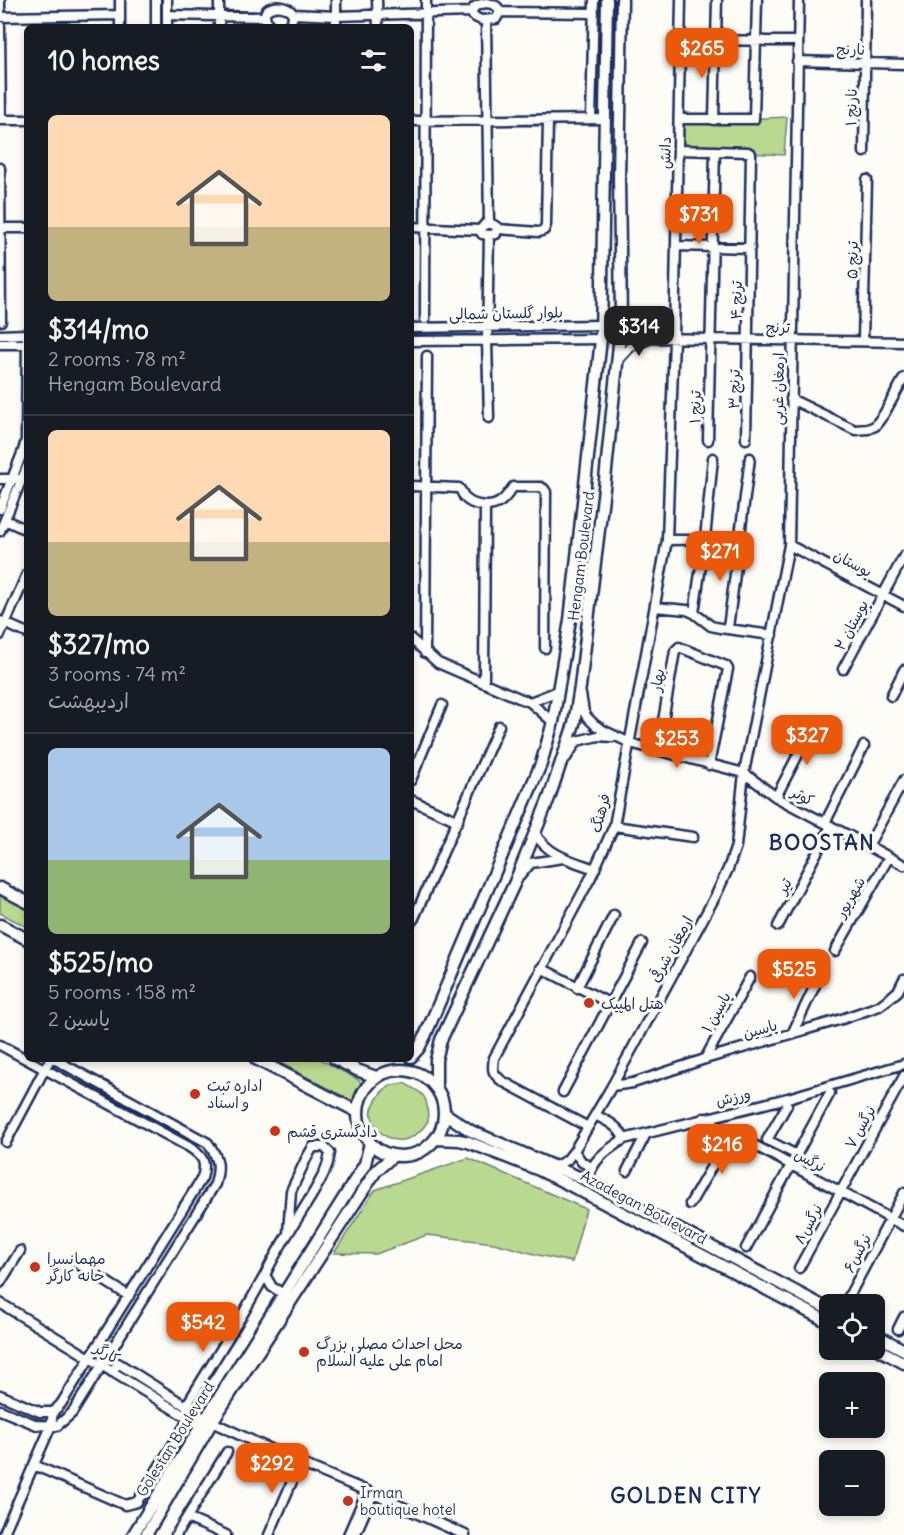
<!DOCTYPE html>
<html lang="en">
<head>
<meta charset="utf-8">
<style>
  body { margin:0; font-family:Delius,"Playpen Sans Arabic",sans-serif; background:#20242c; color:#f1f3f6; height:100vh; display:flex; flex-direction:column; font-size:22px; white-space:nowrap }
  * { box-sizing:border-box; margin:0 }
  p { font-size:20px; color:#9ea1a6 }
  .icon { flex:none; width:33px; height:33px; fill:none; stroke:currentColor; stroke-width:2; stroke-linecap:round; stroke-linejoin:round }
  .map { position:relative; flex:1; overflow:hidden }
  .drawer { position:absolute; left:24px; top:24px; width:390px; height:1038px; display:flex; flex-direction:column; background:#171b24; border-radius:9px; box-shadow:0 3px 9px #0003 }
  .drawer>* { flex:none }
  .tools { position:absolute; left:819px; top:1294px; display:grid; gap:12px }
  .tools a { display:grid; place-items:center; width:66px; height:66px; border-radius:9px; background:#171b24; box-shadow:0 3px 9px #0003; font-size:30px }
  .price { position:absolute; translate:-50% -51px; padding:0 14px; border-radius:12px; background:#ea580c; color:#fff; font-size:20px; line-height:39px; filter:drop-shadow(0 2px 3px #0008) }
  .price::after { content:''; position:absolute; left:50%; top:36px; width:18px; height:14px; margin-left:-9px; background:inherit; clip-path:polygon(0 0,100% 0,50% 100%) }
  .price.current { background:#222; color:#fff }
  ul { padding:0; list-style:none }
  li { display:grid; align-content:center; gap:12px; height:318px; padding:0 24px }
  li+li { border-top:2px solid #363941 }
  li span { display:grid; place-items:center; height:186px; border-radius:9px; color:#555 }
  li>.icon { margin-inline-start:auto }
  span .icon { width:108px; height:108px; fill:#fffc; stroke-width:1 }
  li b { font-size:26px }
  h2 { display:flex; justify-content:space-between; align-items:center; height:72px; padding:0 24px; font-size:26px }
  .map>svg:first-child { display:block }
  .green { fill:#b9d890; stroke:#6a8477; stroke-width:1.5 }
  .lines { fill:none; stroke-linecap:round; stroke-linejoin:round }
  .minor-casing { stroke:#1b2f5e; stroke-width:13 }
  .major-casing { stroke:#1b2f5e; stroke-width:15 }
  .minor { stroke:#fdfcf7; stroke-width:8 }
  .major { stroke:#fdfcf7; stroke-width:10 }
  .poi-dot { fill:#c8321e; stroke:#fdfcf7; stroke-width:2 }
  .labels { text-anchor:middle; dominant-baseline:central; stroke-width:6; stroke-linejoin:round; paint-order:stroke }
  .street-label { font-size:15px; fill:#1b2f5e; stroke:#fdfcf7 }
  .poi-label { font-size:15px; fill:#1b2f5e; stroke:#fdfcf7; text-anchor:start }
  .district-label { font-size:21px; font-weight:bold; letter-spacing:1.5px; fill:#1b2f5e; stroke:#fdfcf7 }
</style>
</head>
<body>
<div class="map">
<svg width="904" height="1535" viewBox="0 0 904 1535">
  <rect width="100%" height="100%" fill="#fdfcf7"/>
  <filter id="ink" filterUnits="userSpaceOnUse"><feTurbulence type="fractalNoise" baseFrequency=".0167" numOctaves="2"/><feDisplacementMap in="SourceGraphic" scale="12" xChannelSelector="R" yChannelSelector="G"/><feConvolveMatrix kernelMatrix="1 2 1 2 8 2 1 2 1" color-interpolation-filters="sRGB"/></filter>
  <g filter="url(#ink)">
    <path class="green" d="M787,117L784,155L680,149L679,122Z
      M0,892L27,906V927L0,913Z
      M273,1059H320L359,1080L362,1086L354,1102Z
      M404,1083C427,1096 427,1095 428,1121C423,1129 416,1136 407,1139C392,1144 374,1132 372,1116C370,1110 374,1104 377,1099C380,1093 384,1089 390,1086C394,1084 400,1084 404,1083Z
      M468,1158L586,1209L572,1262L538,1255L494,1243L427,1235L376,1254L334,1253L375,1190Z"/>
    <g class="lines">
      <g class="minor-casing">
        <path id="minor" d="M120,0V27
          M156,0V27
          M167,0V27
          M219,0V27
          M336,0V27
          M377,0L378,27
          M486,3C493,4 498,5 500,12L496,19L481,20L473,16C470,6 478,5 486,3Z
          M500,12L594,13
          M0,13V0
          M293,14L336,16L472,12
          M167,15L265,17
          M0,17L120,15
          M486,20L489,224
          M0,26L1,120
          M272,27C267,24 265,20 265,14C267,0 309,7 286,27
          M681,40L798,41
          M797,61L904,64
          M591,119L594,0
          M679,119H754L757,0
          M0,120H27
          M714,120L717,0
          M411,121L605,119
          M678,150L748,152L751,154L746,439
          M864,152L866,0
          M0,168L1,321
          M411,227L480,230L482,234L489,235L496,234L497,227L492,224H485L480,230
          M0,228H27
          M498,229L539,232L544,230L546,225L548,120
          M489,235L487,341L489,418
          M676,246L750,248
          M621,317L633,331L651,338
          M425,319L426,0
          M411,328L601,325
          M0,335L27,334
          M411,341L601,339
          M863,341L867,180
          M0,344H27
          M618,360L631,346L652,338L904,342
          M791,399L855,430L868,429L875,426L884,414L904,378
          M708,440L715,151
          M0,479H18
          M411,486L459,488C460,489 464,496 464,497C472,506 490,509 500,502C505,499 509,493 513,487H541L544,489L546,492L545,648
          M0,509L23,451L26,440L27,334
          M5,520L27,530
          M0,531L27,467
          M667,540L739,539
          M789,545L904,606
          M655,607L687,610L694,613L711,626L720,628L772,635
          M694,613L705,539L713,458
          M0,621L27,633
          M728,628L750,458
          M0,635L27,574
          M411,639L438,663L519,698L530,702L553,722
          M425,653L427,356
          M843,669L904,556
          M484,683L485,506
          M581,694L584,712L587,717L595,725L603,730L630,743L744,773L776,797L904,865
          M891,696L904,670
          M530,702L558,691
          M658,750L675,651L679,647L726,666L728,669L709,765
          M566,758L577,741L598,736L612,737
          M411,780L442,705
          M776,797L815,722
          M411,800L458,821
          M825,823L864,746
          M614,826L693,837
          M535,833C547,855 572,861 595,869
          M868,846L904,780
          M519,877L531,863L563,858
          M411,922L414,918L499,726
          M778,926L831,826
          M835,951L889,857
          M541,968L609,1003
          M577,988L614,915
          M792,1034L819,977
          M0,1045L189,1147C203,1156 207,1162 202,1178L61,1404L53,1412H40L0,1395
          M705,1059L750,977
          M612,1086L633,1083L705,1059L842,1019L879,1006L891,997L898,991L904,979
          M563,1092L642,943
          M787,1105L767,1140L797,1155
          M595,1115C607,1121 619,1126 624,1139
          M704,1118L904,1226
          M588,1127L502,1081C492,1073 492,1070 494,1058L591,877L614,826L667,540L674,339L681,0
          M6,1142L50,1059
          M574,1151L582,1162L591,1167
          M555,1166L567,1160L574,1151L612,1086L716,895L728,869L736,846L744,773L789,545L799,0
          M627,1171L646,1134
          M588,1181C591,1160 607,1150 624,1139L788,1098L904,1064
          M690,1204L731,1133
          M746,1248L830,1093
          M75,1262L129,1296
          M799,1268L904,1076
          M0,1283L20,1251
          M284,1294L272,1287L265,1275C278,1247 296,1222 312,1195C320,1181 328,1169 330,1153L324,1147H313L306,1159L291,1191L288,1233
          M847,1300L904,1193
          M0,1303L201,1426
          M898,1329L904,1317
          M112,1372L118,1363L186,1406
          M0,1410L37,1425L57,1426L72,1413L215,1184C220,1166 219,1159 208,1143L54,1059
          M205,1419L186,1406L244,1312L265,1275
          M212,1422L300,1463L367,1491L465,1535
          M34,1465L125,1505L137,1502L189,1419
          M187,1518L226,1535
          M3,1535L51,1426L53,1412
          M176,1535L227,1452
          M269,1535L300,1463
          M348,1535L367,1491
          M355,1535L373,1494"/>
      </g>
      <g class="major-casing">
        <path id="major" d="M0,888L27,902
          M0,925L27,939
          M411,1057L419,1048L425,1036L541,764L553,722L558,691L570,620L601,339L607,0
          M256,1059L358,1112
          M335,1059L357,1070L376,1077
          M358 1113a43 43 0 1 1 86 0a43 43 0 1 1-86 0Z
          M436,1088V1060L441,1040L515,882L549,798L574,724L580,687L605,480L620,335L621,317L619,179L622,0
          M444,1113L471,1131L588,1181L830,1310
          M435,1139L459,1140L468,1142L537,1169L566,1183L830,1323
          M874,1334L904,1350
          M874,1347L904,1363
          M133,1535L365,1164L370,1143
          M146,1535L212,1422L376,1171L393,1156"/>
      </g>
      <use href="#minor" class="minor"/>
      <use href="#major" class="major"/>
    </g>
  </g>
  <g class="poi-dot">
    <circle cx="589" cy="1003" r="6"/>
    <circle cx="195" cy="1094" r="6"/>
    <circle cx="275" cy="1131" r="6"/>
    <circle cx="35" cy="1267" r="6"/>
    <circle cx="304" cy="1352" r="6"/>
    <circle cx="348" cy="1501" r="6"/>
  </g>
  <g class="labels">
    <g class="street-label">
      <text transform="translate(851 49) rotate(1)">نارنج</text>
      <text transform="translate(851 107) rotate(-89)">نارنج ۱</text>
      <text transform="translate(665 153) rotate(-89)">دانش</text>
      <text transform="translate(852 260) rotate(-89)">ترنج ۵</text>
      <text transform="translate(736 300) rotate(-89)">ترنج ۴</text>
      <text transform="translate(506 313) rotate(-1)">بلوار گلستان شمالی</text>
      <text transform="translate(778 327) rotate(1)">ترنج</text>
      <text transform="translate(734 389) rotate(-89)">ترنج ۳</text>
      <text transform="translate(778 389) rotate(-89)">ارمغان غربی</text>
      <text transform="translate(695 407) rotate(-89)">ترنج ۱</text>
      <text transform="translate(581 556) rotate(-83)">Hengam Boulevard</text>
      <text transform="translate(853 563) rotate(28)">بوستان</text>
      <text transform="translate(851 625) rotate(-62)">بوستان ۲</text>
      <text transform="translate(657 680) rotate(-80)">بهار</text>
      <text transform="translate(803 796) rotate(28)">کوثر</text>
      <text transform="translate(600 813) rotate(-75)">فرهنگ</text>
      <text transform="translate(784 886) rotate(-62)">تیر</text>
      <text transform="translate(850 897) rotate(-60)">شهریور</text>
      <text transform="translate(671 949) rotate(-61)">ارمغان شرقی</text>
      <text transform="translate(716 1012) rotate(-61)">یاسین ۱</text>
      <text transform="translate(760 1029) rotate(-16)">یاسین</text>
      <text transform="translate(733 1097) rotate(-14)">ورزش</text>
      <text transform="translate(860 1127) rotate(-61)">نرگس ۷</text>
      <text transform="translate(810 1160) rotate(28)">نرگس</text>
      <text transform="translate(644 1207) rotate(28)">Azadegan Boulevard</text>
      <text transform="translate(808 1224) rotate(-62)">نرگس۸</text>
      <text transform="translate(857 1253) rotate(-62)">نرگس۶</text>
      <text transform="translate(107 1353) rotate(31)">کارگر</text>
      <text transform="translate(175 1439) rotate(-58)">Golestan Boulevard</text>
    </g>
    <g class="poi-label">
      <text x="601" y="1003">هتل المپیک</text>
      <text x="207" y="1085">اداره ثبت<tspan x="207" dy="17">و اسناد</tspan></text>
      <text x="287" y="1131">دادگستری قشم</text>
      <text x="47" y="1258">مهمانسرا<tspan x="47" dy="17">خانه کارگر</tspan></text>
      <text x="316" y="1343">محل احداث مصلی بزرگ<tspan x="316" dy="17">امام علی علیه السلام</tspan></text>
      <text x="360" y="1492">Irman<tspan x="360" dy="17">boutique hotel</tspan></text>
    </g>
    <g class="district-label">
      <text x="822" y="842">BOOSTAN</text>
      <text x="686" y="1495">GOLDEN CITY</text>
    </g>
  </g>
</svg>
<div class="tools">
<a><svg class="icon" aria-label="locate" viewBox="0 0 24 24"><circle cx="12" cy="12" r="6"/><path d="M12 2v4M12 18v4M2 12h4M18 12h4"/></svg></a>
<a>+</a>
<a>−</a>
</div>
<b class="price" style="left:702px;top:79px">$265</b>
<b class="price" style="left:699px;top:245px">$731</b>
<b class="price current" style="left:639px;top:357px">$314</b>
<b class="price" style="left:720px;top:582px">$271</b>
<b class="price" style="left:807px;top:766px">$327</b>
<b class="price" style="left:677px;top:769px">$253</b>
<b class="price" style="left:794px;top:1000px">$525</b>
<b class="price" style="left:722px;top:1175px">$216</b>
<b class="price" style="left:203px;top:1353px">$542</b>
<b class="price" style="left:272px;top:1494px">$292</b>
<section class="drawer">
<h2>10 homes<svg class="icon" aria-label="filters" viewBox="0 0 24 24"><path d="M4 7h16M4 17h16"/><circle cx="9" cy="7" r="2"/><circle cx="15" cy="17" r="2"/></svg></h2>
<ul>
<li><span style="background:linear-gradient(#ffd9b3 60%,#c2b280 0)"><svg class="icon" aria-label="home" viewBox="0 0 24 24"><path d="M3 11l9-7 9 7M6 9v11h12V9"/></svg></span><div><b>$314/mo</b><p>2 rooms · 78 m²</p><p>Hengam Boulevard</p></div></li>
<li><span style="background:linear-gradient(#ffd9b3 60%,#c2b280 0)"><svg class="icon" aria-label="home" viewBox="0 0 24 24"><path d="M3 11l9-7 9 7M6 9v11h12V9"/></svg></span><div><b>$327/mo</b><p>3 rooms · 74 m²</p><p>اردیبهشت</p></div></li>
<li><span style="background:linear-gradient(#a9c7e8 60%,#8fb573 0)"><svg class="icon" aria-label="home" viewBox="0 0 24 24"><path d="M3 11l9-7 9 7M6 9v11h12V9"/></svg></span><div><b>$525/mo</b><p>5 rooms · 158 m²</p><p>یاسین 2</p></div></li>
</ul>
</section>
</div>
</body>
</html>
